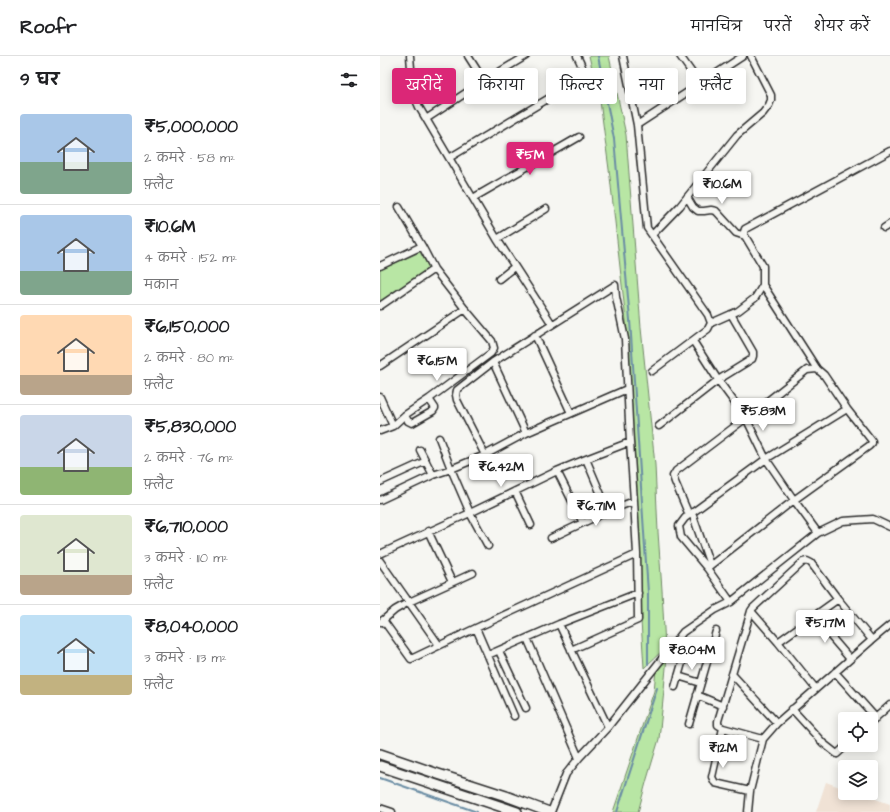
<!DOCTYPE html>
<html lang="hi">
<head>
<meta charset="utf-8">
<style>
  body { margin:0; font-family:"Architects Daughter","Playpen Sans Deva",sans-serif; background:#f6f6f6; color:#202124; height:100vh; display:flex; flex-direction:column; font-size:15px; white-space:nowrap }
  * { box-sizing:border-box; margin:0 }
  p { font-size:13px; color:#757577 }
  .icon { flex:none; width:22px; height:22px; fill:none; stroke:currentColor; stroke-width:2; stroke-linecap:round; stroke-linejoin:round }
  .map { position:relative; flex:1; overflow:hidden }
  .drawer { display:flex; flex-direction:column; background:#fff; width:380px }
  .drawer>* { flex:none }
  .hud { position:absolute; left:12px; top:12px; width:380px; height:36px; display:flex; gap:8px }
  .fabs { position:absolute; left:458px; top:656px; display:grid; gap:8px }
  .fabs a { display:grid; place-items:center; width:40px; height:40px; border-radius:4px; background:#fff; box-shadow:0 2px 10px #0003; font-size:20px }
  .price { position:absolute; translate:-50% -34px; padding:0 9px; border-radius:4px; background:#fff; color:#222; font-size:13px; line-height:26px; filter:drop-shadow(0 1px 2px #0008) }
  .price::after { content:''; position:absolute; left:50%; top:24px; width:12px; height:9px; margin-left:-6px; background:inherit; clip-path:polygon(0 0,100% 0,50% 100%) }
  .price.active { background:#db2777; color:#fff }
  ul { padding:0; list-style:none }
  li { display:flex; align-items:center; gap:12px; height:100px; padding:0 20px }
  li+li { border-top:1px solid #e0e0e0 }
  li span { display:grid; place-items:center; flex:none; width:112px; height:80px; border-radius:4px; color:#555 }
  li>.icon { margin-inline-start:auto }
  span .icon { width:48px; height:48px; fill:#fffc; stroke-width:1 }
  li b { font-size:17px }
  h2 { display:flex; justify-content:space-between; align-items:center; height:48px; padding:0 20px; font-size:17px }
  .tag { padding:0 14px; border-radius:4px; background:#fff; box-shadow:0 2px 10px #0003; font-size:14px; line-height:36px }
  .tag.active { background:#db2777; color:#fff }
  header { display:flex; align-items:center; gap:24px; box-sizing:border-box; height:56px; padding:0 20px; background:#fff; border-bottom:1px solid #e0e0e0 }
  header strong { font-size:19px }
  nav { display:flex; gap:22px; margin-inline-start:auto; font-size:14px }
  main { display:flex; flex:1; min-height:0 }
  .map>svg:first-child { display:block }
  .built { fill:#f0e2d5 }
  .green { fill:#b8e6a4; stroke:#728868 }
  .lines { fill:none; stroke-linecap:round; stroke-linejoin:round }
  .stream { stroke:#6b8da4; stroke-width:2 }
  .street-casing { stroke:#2b2b2b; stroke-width:9 }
  .secondary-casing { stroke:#2b2b2b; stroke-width:12 }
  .street { stroke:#f6f6f2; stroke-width:6 }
  .secondary { stroke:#f6f6f2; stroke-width:9 }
</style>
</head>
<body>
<header>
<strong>Roofr</strong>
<nav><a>मानचित्र</a><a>परतें</a><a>शेयर करें</a></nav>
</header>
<main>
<section class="drawer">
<h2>9 घर<svg class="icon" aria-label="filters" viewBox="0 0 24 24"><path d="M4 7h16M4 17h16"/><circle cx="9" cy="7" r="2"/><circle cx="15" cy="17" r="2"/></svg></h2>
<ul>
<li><span style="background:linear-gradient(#a9c7e8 60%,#7fa58c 0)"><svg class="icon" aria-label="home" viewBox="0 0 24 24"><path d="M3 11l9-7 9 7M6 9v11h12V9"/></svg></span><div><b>₹5,000,000</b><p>2 कमरे · 58 m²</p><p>फ़्लैट</p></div></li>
<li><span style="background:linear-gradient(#a9c7e8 70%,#7fa58c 0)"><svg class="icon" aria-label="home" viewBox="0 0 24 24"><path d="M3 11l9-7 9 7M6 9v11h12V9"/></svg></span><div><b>₹10.6M</b><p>4 कमरे · 152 m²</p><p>मकान</p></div></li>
<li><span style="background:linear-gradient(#ffd9b3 75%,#b9a48a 0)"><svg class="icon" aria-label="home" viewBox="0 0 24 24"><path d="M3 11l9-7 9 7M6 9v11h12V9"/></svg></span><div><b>₹6,150,000</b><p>2 कमरे · 80 m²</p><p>फ़्लैट</p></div></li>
<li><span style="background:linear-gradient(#c9d6e8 65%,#8fb573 0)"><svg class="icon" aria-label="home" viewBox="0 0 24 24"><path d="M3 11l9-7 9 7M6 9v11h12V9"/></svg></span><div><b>₹5,830,000</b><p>2 कमरे · 76 m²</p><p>फ़्लैट</p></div></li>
<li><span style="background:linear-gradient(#dfe7d0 75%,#b9a48a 0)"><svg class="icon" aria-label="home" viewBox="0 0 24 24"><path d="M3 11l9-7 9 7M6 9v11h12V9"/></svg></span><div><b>₹6,710,000</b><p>3 कमरे · 110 m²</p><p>फ़्लैट</p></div></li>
<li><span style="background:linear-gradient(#bfe0f5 75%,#c2b280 0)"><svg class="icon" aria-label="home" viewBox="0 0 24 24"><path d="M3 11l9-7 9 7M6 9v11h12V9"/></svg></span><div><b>₹8,040,000</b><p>3 कमरे · 113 m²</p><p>फ़्लैट</p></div></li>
</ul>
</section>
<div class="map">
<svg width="510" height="756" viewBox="0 0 510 756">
  <rect width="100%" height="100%" fill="#f6f6f2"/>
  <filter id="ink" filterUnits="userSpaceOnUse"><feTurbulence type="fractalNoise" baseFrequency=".025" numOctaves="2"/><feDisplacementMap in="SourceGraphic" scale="8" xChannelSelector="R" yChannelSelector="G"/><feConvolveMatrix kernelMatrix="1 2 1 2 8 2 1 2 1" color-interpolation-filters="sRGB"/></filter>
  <g filter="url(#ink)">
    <path class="built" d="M446,726L465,733V737H478L510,748V756H436Z"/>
    <path class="green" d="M209,0H229L246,79L261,272L275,409L278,476L282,534L285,592L264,612L261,565L259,477L251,337L246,265L230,121L220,45Z
      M40,196L49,212L0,246V214Z
      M287,601L283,644L279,683L267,723L258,756H233L274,635L276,613Z"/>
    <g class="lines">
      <path class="stream" d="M218,0L234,83L250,264L268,537V608
        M0,722L97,756
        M237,756L277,632"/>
      <g class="street-casing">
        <path id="street" d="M30,0L33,37L39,51L117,183L172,268
          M88,0L104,25
          M243,0L257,69L267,172L328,259L331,267L328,273L272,315
          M300,0L320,28
          M46,63L104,25L146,0
          M257,69L363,0
          M69,102L201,23C205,14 201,8 197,0
          M307,141L313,151L318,155H324L331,154L336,155L356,177L365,180
          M93,142L199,81
          M504,172L510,168
          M272,179L300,150L357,79L383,57L389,49L391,44V39L371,0
          M117,183L166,153
          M0,210L42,190
          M119,223L134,211
          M383,229L437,313
          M0,250L54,213
          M331,267L358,255L375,242L383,229V210L365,180L364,176L365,173L510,95
          M155,279L191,357
          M313,285L338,324L366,362L386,403L414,444L438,477
          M113,306L146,377
          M0,310L85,253
          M0,341L13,370
          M25,359L28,365L32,367L53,355L55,352L49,343
          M279,370L338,324L372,303L373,300V296L351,258
          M0,375L13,370L25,359L49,343L111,297L114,292L112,285L85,253L54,213L42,190L19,151
          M59,382L71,413L90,457L108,490
          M40,394L53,419
          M105,399L77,344L76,339L77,334L113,306L235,229L236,241L245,283L250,386L254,445L257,498L258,564L191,594
          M206,403L228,455
          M177,415L203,467
          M0,426L46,405
          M135,435L151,469
          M0,444L53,419L71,413L105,399L146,377L247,333
          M312,457L330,509
          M309,459L295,426L293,420L296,415L366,362L427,314L437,313L444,319L467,353L492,385V387L489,390L414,444L327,512
          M48,475L72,526
          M171,482L228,455L254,445
          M0,498L90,457L177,415L206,403L250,386
          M0,505L59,589
          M351,546L327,512L301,481L299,470L305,462L386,403L467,353
          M371,555L398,586L436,633
          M434,561L470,603
          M3,564L31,603L96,572L257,498
          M1,566L15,554L29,546L93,517
          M179,568L228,671
          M96,572L134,660
          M147,582L199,702
          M398,586L458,543
          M119,595L146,652
          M108,599L179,568L258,537
          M455,616L496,662
          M352,618L397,667
          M298,620L321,627
          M295,631L305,597
          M317,639L343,650
          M412,653L443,687L457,698L467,689
          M491,666L510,649
          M309,668L336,575
          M343,672L332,721L335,727L370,735
          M383,683L343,672L338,669V665L371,555L373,552L423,506L427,505L431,507L458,543L492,584
          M0,752L12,756
          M171,756L186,718L199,702L228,671L303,576L335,554L351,546L438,477L463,465L493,463L510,471
          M368,756L370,735L383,683L397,667L492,584L510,569"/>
      </g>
      <g class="secondary-casing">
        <path id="secondary" d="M0,698L58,718L126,740L169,756
          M0,710L137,756"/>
      </g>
      <use href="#street" class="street"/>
      <use href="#secondary" class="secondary"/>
    </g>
  </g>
</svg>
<div class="fabs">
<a><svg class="icon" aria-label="locate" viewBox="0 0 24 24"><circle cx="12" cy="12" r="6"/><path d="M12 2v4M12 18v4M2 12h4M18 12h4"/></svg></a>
<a><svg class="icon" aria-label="layers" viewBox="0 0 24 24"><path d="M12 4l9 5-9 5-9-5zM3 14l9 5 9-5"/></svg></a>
</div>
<b class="price active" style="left:150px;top:120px">₹5M</b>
<b class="price" style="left:342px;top:149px">₹10.6M</b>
<b class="price" style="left:57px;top:326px">₹6.15M</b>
<b class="price" style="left:383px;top:376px">₹5.83M</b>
<b class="price" style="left:121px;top:432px">₹6.42M</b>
<b class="price" style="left:216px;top:471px">₹6.71M</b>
<b class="price" style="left:445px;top:588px">₹5.17M</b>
<b class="price" style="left:312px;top:615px">₹8.04M</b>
<b class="price" style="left:343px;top:713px">₹12M</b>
<div class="hud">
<a class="tag active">खरीदें</a>
<a class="tag">किराया</a>
<a class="tag">फ़िल्टर</a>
<a class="tag">नया</a>
<a class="tag">फ़्लैट</a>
</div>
</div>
</main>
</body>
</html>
